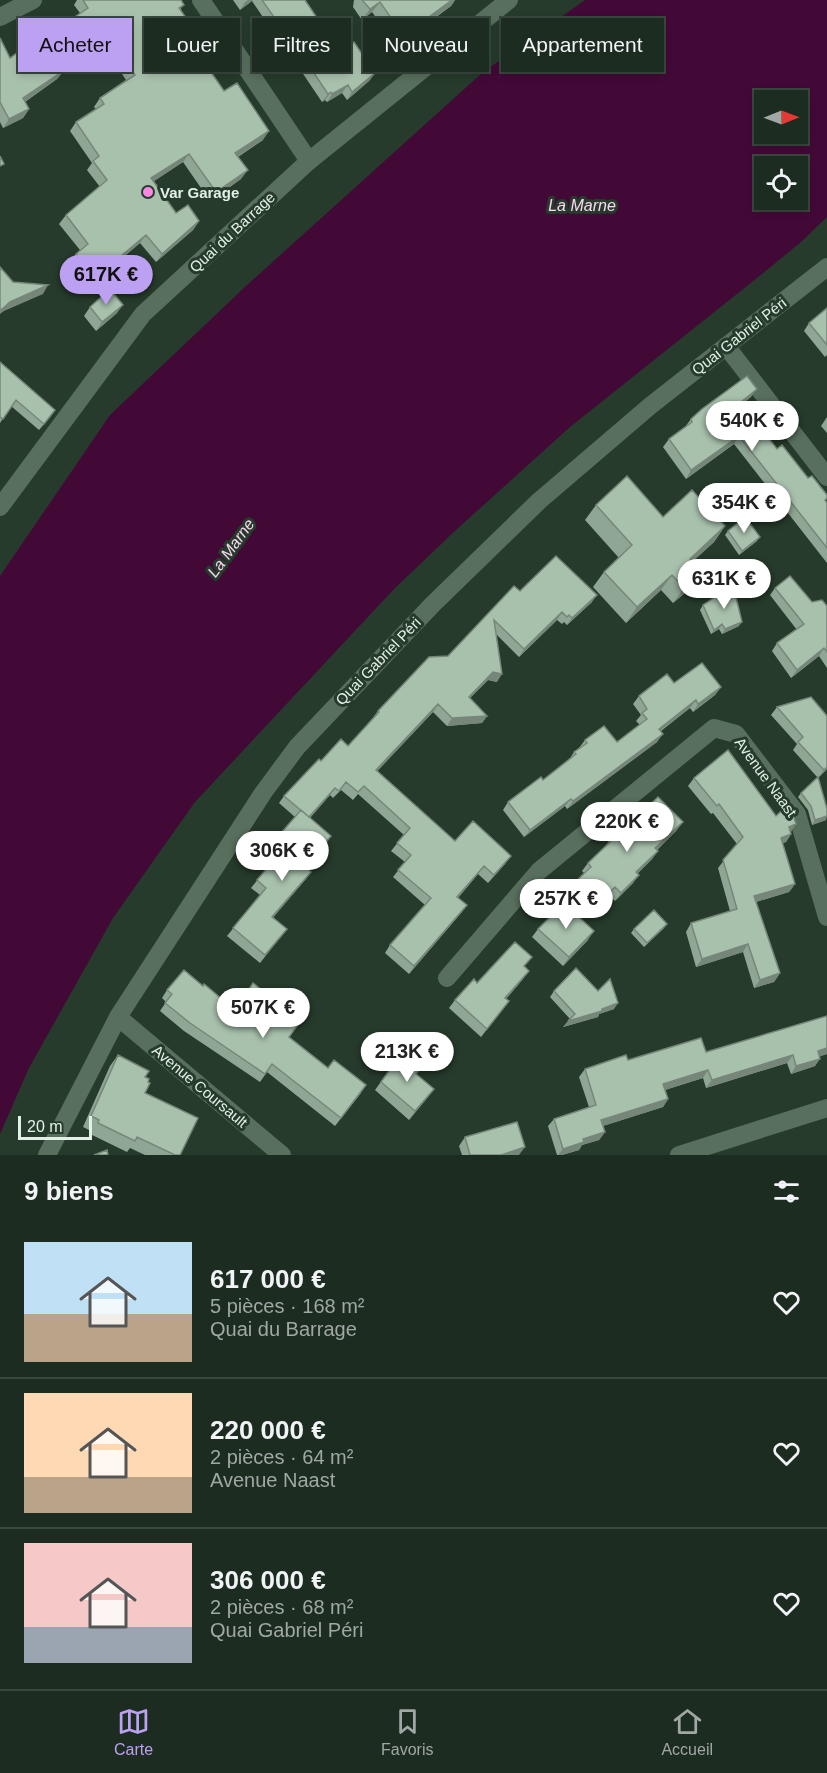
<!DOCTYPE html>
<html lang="fr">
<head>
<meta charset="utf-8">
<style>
  body { margin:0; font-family:Helvetica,sans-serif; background:#253429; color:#f1f3f6; height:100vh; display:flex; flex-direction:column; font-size:22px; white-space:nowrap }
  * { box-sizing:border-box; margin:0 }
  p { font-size:20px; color:#a0a7a5 }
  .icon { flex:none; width:33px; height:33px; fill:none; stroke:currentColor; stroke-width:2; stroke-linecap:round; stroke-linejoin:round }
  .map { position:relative; height:1155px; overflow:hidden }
  .drawer { display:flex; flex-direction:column; background:#1c2c20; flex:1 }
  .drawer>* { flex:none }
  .banner { position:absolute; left:18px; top:18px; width:792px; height:54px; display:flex; gap:12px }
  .needle { width:39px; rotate:89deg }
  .controls { position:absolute; left:754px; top:90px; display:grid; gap:12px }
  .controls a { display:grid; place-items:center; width:54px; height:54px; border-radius:0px; background:#1c2c20; box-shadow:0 3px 9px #0003,0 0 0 2px #3a483e; font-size:30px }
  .scale { position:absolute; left:18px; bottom:15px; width:74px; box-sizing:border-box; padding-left:6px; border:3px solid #e2f0e5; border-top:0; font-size:16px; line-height:21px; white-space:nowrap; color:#e2f0e5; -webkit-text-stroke:4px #263b2b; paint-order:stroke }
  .price { position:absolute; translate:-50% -51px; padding:0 14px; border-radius:21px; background:#fff; color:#222; font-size:20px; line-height:39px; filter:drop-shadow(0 2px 3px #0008) }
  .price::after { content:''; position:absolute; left:50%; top:36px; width:18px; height:14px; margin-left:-9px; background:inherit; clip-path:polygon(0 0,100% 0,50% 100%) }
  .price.selected { background:#bca0f2; color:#111 }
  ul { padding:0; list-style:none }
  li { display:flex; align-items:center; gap:18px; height:150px; padding:0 24px }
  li+li { border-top:2px solid #3a483e }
  li span { display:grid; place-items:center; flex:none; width:168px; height:120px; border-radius:0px; color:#555 }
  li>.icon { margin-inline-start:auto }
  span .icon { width:72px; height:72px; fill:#fffc; stroke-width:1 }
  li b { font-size:26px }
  h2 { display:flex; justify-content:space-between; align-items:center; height:72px; padding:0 24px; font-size:26px }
  .chip { padding:0 21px; border-radius:0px; background:#1c2c20; box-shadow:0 3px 9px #0003,0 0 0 2px #3a483e; font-size:21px; line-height:54px }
  .chip.selected { background:#bca0f2; color:#111 }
  .tab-bar { display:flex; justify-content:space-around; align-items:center; height:84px; border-top:2px solid #3a483e; background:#1c2c20; font-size:16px; color:#a0a7a5 }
  .tab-bar a { display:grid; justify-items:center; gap:3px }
  .tab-bar .selected { color:#bca0f2 }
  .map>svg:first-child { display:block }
  .water { fill:#420937; fill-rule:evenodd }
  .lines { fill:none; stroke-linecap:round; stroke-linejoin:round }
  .minor { stroke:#586f5d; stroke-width:18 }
  .tertiary { stroke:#586f5d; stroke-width:18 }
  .wall { fill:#90a695 }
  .shaded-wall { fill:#768779 }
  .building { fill:#a8c1ad; stroke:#768779; stroke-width:1.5 }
  .poi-dot { fill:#fd86e2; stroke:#263b2b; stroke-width:2 }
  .labels { text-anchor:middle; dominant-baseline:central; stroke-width:6; stroke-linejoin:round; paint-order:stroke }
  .poi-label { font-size:15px; font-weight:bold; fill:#e2f0e5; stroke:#263b2b; text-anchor:start }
  .street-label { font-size:15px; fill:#e2f0e5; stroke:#263b2b }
  .water-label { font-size:16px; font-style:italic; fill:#fad6f0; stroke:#263b2b }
</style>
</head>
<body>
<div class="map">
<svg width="827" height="1155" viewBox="0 0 827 1155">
  <rect width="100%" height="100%" fill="#263b2b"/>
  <path class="water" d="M585,0H827V217L801,242L762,274L570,427L457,529L395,588L195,802L113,918L29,1068L0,1134V576L110,415L246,286L482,73ZM765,100H798V134H765ZM765,166H798V200H765Z"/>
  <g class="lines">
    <path class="minor" d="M201,0L309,161
      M0,17L33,0
      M726,346L827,477
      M447,978L539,871L714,728L736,734L797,814L827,917
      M118,1017L282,1155
      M47,1155L118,1017L263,793L297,747L433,604L539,501L650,406L827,267
      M679,1155L827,1108"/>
    <path class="tertiary" d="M0,507L143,314L309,161L509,0"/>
  </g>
  <path class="wall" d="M77,0H181V9L197,51L224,91L263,140L238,157L241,179L210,201L183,162L154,181L176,213L199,221L193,230L156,262L140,243L89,286L70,263L76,254L80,250L59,224L66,215L100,187L87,170L92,163L70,131L76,122L96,109L94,107L100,98L126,80L102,44L62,73L57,79L25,102L29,109L23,118L3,128L0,122V38L10,58L32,46L80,13L74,5Z
    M233,0H305L339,51L375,73L369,81L347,100L342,93L327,102L325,100L322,102L285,47L284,48L252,1L240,10Z
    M354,0H455L451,6L431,21L434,24L426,35L402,54L372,12L362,20L353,7Z
    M90,307L117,313L96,331L84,316Z
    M827,308V355L825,357L804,331L809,323Z
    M0,362L51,416L39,430L11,406L0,423Z
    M751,397L742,404L777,449L808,478L827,499L825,501L827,503V563L734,444L686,479L663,447L669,439L685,427L691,419Z
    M827,417V433L821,426Z
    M596,505L663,517L725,526L714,542L692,562L691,588L673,603L661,590L626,623L593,587L604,572L619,558L585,520Z
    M728,531L757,541L739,555L725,535Z
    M775,588L812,602L827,606V668L819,656L791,678L772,651L777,643L797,630L770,595Z
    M520,591L592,602L567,625L564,622L562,624L557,620L519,657L497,635V682L488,680L470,698L487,716L482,723L447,726L433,712L377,771L455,841L505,864L488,883L478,874L458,898L467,905L461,913L409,974L385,953L390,945L425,905L393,877L405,862L391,851L404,835L358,794L353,800L341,790L333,798L330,795L310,818L325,845L305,867L311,872L305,880L273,917L287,929L260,963L227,936L260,895L251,888L268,867L267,866L273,857L283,846L277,840L295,817L279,803L284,796L321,761L348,746L372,719L378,711L448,656Z
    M703,605L739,626L722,634L719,629L711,634L700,610Z
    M674,683L721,687L715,695L693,712L690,708L661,731L657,742L567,809L565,806L524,837L503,810L508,802L543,780L569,760L574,752L579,748L585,740L617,742L640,725L636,721L641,715L633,704L639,696Z
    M811,697L827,769L818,778L793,750L797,744L771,715L777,707Z
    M694,778L776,816L791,832V834L786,842L782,843L795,884L789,892L756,902L780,973L774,982L754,988L743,952L696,967L686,932L691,923L730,911L718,868L737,844L713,813L711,814L688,786Z
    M801,793L826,820L812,825L808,810L798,797Z
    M631,823L677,830L657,850L658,851L652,859L638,873L633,883L615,901L609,895L586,917L567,893L573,884L584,873L582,871L588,863L604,848L609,841Z
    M664,928L644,947L631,933L634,929Z
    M538,929L588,940L563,966L532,937Z
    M524,966L523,979L506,999L503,1009L481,1037L449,1008L455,1000L477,983Z
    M167,990L235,1010L289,1037L361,1093L335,1126L267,1072L260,1082L184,1031L160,1011L166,1002L162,998Z
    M554,991L614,1009L599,1014L598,1017L563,1027L570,1019L550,997Z
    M706,1052L827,1054L820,1056L815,1066L791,1074L787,1063L706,1088L703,1078L665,1090L668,1099L663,1107L603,1126L605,1132L599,1140L582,1145L579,1150L562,1155H557L548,1126L554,1119L589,1107L579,1077L585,1069L628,1060Z
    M401,1054L428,1097L409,1120L375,1090Z
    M118,1055L145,1077V1093L180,1155H145L130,1148L127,1152L90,1134L91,1131L83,1127L110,1066Z
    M465,1137L519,1155H462L459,1146Z"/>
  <path class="shaded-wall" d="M248,0H253L240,10L245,2Z
    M452,0H455L451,6L421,27L429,17Z
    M380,2L372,12L362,20L370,9Z
    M434,24L426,35L402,54L409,44Z
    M108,36L102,44L62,73L57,79L17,107L23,98L62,68Z
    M375,73L369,81L347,100L352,92Z
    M348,85L342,93L327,102L332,94Z
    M331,92L325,100L322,102L328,94Z
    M29,109L23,118L3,128L9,119Z
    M269,131L263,140L229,162L235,153Z
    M189,154L183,162L145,187L151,178Z
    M248,170L241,179L210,201L216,192Z
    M199,221L193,230L156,262L162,254Z
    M146,235L140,243L89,286L96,277Z
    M48,285L43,294L4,311L0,314V311L10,302Z
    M123,305L117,313L96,331L102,322Z
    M757,389L751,397L735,410L741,402Z
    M739,436L734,444L686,479L691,470Z
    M725,526L714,542L679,574L690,559Z
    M760,537L757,541L739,555L742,551Z
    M702,572L691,588L673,603L684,588Z
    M672,575L661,590L626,623L637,607Z
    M597,595L592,602L567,625L572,618Z
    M562,612L557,620L519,657L524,649Z
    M742,622L739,626L722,634L725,629Z
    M722,624L719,629L711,634L714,630Z
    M824,648L819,656L791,678L797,670Z
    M493,672L502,674L497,682L488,680L463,705L469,697Z
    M721,687L715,695L693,712L698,704Z
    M696,700L690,708L653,736L659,729Z
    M438,704L433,712L371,778L376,770Z
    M487,716L482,723L447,726L452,718Z
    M663,734L657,742L567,809L573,801Z
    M827,767V769L818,778L824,770Z
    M335,788L330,795L303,825L308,817Z
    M571,799L565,806L524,837L530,830Z
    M827,816L826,820L812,825L815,820Z
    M683,822L677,830L650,857L655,848Z
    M796,824L791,832L789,827Z
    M791,834L786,842L775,846L781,838Z
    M331,836L325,845L299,875L305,866Z
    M658,851L652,859L631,880L636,872Z
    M511,856L505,864L488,883L494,875Z
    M484,866L478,874L452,905L457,897Z
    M311,872L305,880L267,925L272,917Z
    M639,875L633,883L615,901L621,893Z
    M795,884L789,892L749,904L754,896Z
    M615,887L609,895L586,917L592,909Z
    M467,905L461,913L409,974L414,966Z
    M667,924L664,928L644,947L647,943Z
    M594,931L588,940L563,966L569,957Z
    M748,944L743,952L696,967L702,959Z
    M529,971L523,979L500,1006L505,998Z
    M780,973L774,982L754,988L760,980Z
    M618,1003L614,1009L599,1014L598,1017L563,1027L568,1021Z
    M827,1048V1054L813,1059L818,1051Z
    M793,1055L787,1063L706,1088L712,1080Z
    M820,1059L815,1066L791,1074L796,1066Z
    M708,1070L703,1078L658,1092L663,1084Z
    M434,1089L428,1097L409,1120L415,1111Z
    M668,1099L663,1107L596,1128L601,1120Z
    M605,1132L599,1140L582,1145L579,1150L562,1155H558L563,1149L583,1139Z
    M525,1147L519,1155H501Z"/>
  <path class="building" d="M83,0H181L184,5L179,8L203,42L195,49L224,91L237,83L269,131L235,153L248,170L216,192L189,154L151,178L176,213L188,205L199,221L162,254L146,235L96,277L76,254L88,244L66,215L107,180L93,161L99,156L76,122L104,104L100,98L135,75L108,36L62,68L63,71L23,98L29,109L9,119L0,102V38L10,58L30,43L32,46L88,8Z
    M262,0H305L339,51L354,42L375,73L352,92L348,85L332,94L331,92L328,94L291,39L290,40Z
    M362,0H452L429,17L434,24L409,44L380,2L370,9Z
    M0,156L4,164L0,166Z
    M0,267L13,282L48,285L10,302L0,311Z
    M110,289L123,305L102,322L90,307Z
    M827,308V345L809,323Z
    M0,362L55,410L44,424L16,400L3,419L0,417Z
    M747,376L757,389L741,402L777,449L782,445L808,478L812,476L827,495V498L825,500L827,503V548L739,436L691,470L669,439L692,422L691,419L702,409Z
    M627,476L663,517L692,490L725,526L690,559L702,572L684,588L672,575L637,607L604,572L632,545L596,505Z
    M745,517L760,537L742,551L728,531Z
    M556,556L597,595L572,618L569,615L567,617L562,612L524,649L494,620L502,674L493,672L469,697L487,716L452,718L438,704L376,770L455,841L473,821L511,856L494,875L484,866L457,897L467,905L414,966L390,945L431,898L398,870L411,855L397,843L410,828L364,786L358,792L346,782L339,791L335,788L309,817L284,796L319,759L321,761L341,739L348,746L379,712L378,711L429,657L448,656L514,586L520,591Z
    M790,576L812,602L822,600L827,606V652L824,648L797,670L777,643L804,624L775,588Z
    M733,585L742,622L725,629L722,624L714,630L703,605Z
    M702,663L721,687L698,704L696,700L659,729L663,734L573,801L571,799L530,830L508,802L541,777L543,780L576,754L574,752L587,743L585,740L604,726L617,742L647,719L642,713L647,709L639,696L667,674L674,683Z
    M811,697L827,716V767L824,770L798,742L803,737L777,707Z
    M728,750L776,816L788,805L792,811L796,824L789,827L791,834L781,838L795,884L754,896L780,973L760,980L748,944L702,959L691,923L737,909L723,860L743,837L719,804L717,806L694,778Z
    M818,777L827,809V816L815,820L811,806L801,793Z
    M658,797L683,822L655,848L658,851L636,872L639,875L621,893L615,887L592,909L573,884L591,867L588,863L610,842L609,841L629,821L631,823Z
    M301,810L331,836L305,866L311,872L272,917L287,929L265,955L233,928L266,888L257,880L275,859L273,857L290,838L282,832Z
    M564,903L594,931L569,957L538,929Z
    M654,910L667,924L647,943L634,929Z
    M515,942L532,957L524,966L529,971L505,998L509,1001L487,1029L455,1000L474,979L477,983Z
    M576,968L598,991L610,979L618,1003L602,1009V1011L568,1021L575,1014L554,991Z
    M184,970L203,986L204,984L235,1010L253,983L300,1022L289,1037L328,1068L334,1060L366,1085L341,1118L272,1064L265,1074L190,1023L165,1003L172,994L167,990Z
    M827,1016V1048L818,1051L820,1059L796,1066L793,1055L712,1080L708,1070L663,1084L668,1099L601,1120L605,1132L583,1139L584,1142L563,1149L554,1119L596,1105L585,1069L626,1055L628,1060L701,1038L706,1052Z
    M401,1054L419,1070L416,1074L434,1089L415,1111L381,1082Z
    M118,1055L149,1071L145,1077L149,1079L148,1082L150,1083L145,1093L198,1118L180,1155H175L137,1137L135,1141L98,1123L99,1120L91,1116Z
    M517,1122L525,1147L501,1155H470L465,1137Z
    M107,1150L108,1155H94Z"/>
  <circle class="poi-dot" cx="148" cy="192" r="6"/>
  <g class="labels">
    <g class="poi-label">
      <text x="160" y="192">Var Garage</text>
    </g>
    <g class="street-label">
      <text transform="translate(232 232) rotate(-43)">Quai du Barrage</text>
      <text transform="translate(739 336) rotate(-38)">Quai Gabriel Péri</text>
      <text transform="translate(378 661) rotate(-46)">Quai Gabriel Péri</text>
      <text transform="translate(766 777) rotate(54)">Avenue Naast</text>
      <text transform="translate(200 1086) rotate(40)">Avenue Coursault</text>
    </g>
    <g class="water-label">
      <text x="582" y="205">La Marne</text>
      <text transform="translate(231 548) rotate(-54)">La Marne</text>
    </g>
  </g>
</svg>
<div class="controls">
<a><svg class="needle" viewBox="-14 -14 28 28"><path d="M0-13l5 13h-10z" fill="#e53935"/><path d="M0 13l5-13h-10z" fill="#a0a7a5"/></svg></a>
<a><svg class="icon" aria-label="locate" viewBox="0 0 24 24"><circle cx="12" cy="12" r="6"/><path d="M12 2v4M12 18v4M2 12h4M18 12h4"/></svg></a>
</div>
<div class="scale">20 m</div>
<b class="price selected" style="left:106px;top:306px">617K €</b>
<b class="price" style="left:752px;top:452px">540K €</b>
<b class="price" style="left:744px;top:534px">354K €</b>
<b class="price" style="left:724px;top:610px">631K €</b>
<b class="price" style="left:627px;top:853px">220K €</b>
<b class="price" style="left:282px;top:882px">306K €</b>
<b class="price" style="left:566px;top:930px">257K €</b>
<b class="price" style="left:263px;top:1039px">507K €</b>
<b class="price" style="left:407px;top:1083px">213K €</b>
<div class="banner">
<a class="chip selected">Acheter</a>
<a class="chip">Louer</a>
<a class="chip">Filtres</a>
<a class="chip">Nouveau</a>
<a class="chip">Appartement</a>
</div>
</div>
<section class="drawer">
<h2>9 biens<svg class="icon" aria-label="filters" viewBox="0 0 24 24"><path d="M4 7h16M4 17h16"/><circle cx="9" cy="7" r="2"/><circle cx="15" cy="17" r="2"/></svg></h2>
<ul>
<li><span style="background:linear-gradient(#bfe0f5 60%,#b9a48a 0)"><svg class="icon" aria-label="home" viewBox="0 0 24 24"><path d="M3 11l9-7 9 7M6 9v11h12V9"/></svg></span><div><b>617 000 €</b><p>5 pièces · 168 m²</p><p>Quai du Barrage</p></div><svg class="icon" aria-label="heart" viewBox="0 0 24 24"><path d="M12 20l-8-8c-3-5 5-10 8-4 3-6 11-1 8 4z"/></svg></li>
<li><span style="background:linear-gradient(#ffd9b3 70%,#b9a48a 0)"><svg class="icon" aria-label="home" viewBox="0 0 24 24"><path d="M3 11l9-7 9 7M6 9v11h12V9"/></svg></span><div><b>220 000 €</b><p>2 pièces · 64 m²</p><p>Avenue Naast</p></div><svg class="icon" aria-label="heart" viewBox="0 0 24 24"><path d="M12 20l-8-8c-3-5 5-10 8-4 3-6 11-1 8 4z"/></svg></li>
<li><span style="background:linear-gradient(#f6c9c9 70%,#9aa5b1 0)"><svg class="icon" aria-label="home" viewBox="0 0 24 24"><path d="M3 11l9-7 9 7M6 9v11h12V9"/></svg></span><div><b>306 000 €</b><p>2 pièces · 68 m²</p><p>Quai Gabriel Péri</p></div><svg class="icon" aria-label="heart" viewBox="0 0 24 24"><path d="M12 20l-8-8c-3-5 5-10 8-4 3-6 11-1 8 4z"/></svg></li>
</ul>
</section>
<nav class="tab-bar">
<a class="selected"><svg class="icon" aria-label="map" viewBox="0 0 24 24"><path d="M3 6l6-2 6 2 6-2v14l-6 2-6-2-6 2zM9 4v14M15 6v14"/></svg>Carte</a>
<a><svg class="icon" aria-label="saved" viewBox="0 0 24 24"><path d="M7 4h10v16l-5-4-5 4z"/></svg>Favoris</a>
<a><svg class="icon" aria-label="home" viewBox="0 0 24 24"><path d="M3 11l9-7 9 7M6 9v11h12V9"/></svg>Accueil</a>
</nav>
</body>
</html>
